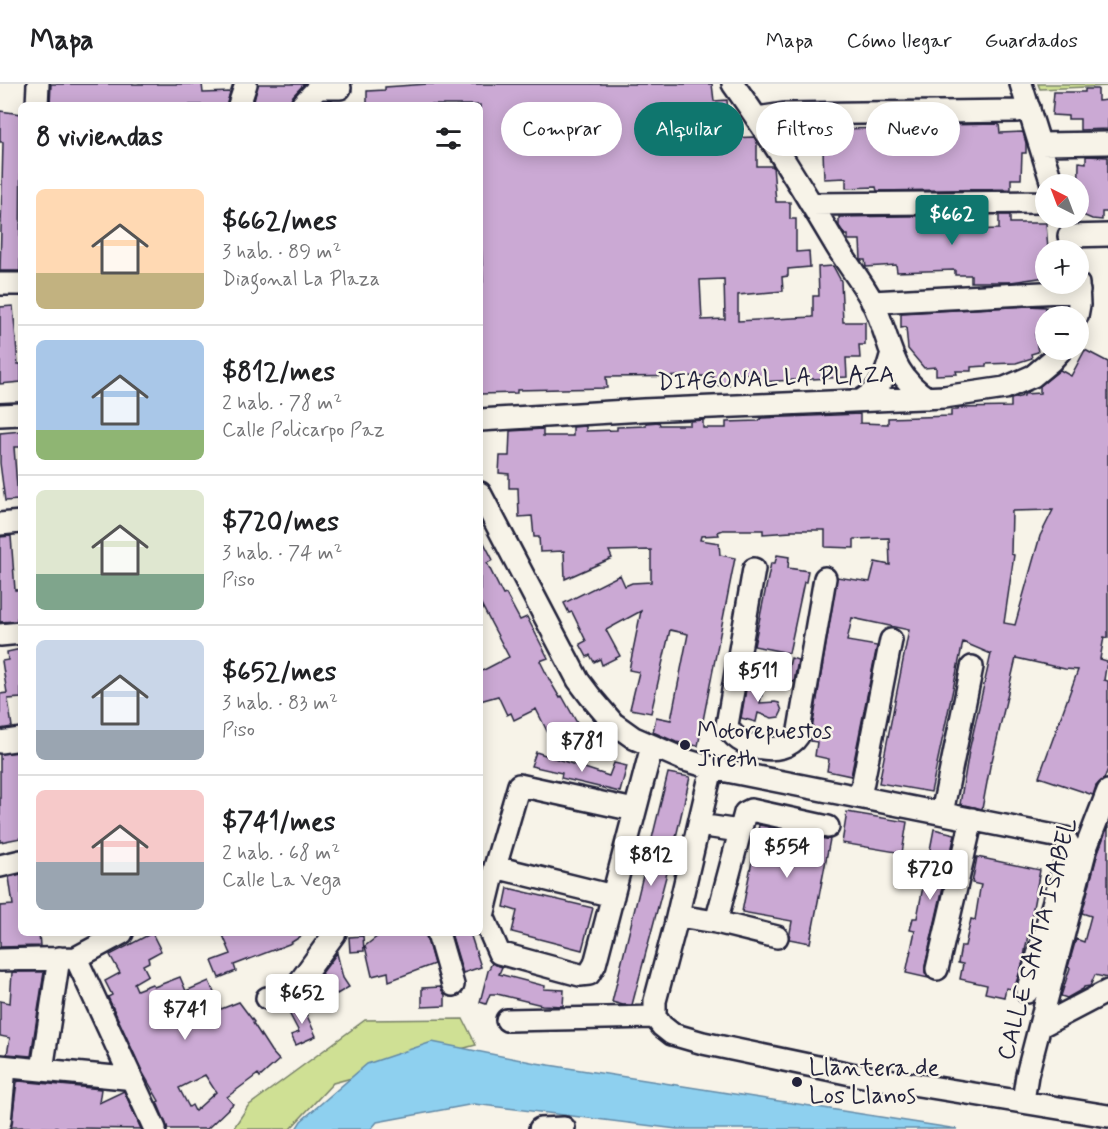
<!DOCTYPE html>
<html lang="es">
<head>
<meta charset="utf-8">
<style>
  body { margin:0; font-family:Mynerve,sans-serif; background:#f6f6f6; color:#202124; height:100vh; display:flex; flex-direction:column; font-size:22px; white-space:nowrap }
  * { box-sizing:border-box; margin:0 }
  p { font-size:20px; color:#757577 }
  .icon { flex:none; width:33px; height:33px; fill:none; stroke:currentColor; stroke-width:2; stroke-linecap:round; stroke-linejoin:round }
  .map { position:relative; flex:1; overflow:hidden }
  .sheet { position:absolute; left:18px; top:18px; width:465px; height:834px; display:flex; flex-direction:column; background:#fff; border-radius:9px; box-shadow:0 3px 15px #0003 }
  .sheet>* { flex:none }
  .guide { position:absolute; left:501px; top:18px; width:516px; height:54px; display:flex; gap:12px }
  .needle { width:39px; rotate:318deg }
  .buttons { position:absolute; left:1035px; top:90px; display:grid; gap:12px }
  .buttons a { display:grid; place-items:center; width:54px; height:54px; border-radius:50%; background:#fff; box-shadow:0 3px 15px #0003; font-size:30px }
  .price { position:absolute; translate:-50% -51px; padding:0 14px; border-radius:6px; background:#fff; color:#222; font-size:20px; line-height:39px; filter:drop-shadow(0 2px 3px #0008) }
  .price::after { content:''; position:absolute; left:50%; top:36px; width:18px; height:14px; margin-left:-9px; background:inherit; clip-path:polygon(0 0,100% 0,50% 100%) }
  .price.current { background:#0f766e; color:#fff }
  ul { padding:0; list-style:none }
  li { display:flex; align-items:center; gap:18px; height:150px; padding:0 18px }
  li+li { border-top:2px solid #e0e0e0 }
  li span { display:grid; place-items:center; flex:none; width:168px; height:120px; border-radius:9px; color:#555 }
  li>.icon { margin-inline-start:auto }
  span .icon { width:72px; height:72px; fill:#fffc; stroke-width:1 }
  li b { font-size:26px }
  h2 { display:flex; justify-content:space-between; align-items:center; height:72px; padding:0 18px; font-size:26px }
  .chip { padding:0 21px; border-radius:27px; background:#fff; box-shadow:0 3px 15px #0003; font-size:21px; line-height:54px }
  .chip.current { background:#0f766e; color:#fff }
  header { display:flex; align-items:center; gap:36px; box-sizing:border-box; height:84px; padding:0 30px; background:#fff; border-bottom:2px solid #e0e0e0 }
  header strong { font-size:28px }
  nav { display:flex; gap:33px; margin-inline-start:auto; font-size:21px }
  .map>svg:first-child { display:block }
  .green { fill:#cfe094; stroke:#788168; stroke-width:1.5 }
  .water { fill:#8ed0ef; stroke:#638aa7; stroke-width:1.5 }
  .building { fill:#cba9d4; stroke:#22223b; stroke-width:1.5; fill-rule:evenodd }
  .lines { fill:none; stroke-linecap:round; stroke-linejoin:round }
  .minor-casing { stroke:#22223b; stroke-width:26 }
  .minor { stroke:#f7f3e8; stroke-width:21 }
  .poi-dot { fill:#22223b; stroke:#f7f3e8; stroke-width:2 }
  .labels { text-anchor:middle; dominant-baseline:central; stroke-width:5; stroke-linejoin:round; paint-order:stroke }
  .street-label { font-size:24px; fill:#22223b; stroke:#f7f3e8 }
  .poi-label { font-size:24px; fill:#22223b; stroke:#f7f3e8; text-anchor:start }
</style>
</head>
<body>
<header>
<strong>Mapa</strong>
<nav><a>Mapa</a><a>Cómo llegar</a><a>Guardados</a></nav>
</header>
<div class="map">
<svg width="1108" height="1045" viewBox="0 0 1108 1045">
  <rect width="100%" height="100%" fill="#f7f3e8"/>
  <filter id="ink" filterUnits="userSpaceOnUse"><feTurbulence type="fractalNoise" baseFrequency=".0167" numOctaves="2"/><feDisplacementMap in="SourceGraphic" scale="12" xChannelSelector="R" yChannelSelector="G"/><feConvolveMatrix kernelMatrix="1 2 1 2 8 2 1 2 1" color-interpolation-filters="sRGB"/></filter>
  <g filter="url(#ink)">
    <path class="green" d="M1038,0H1108V2L1040,5Z
      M463,935L476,961L333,999L290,1045H233L248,1022L365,936Z"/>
    <path class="water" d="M432,958L536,979L957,1045H677L474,1020L377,1038L371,1045H296L301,1037L367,980Z"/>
    <path class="building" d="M51,0H202L203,9L230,8L227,21H50Z
      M258,0H304L293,12L289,21H262L254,17Z
      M428,0H712L714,17L727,16L728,29L703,30L705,55L754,53L757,58V82H773L776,118H790V135H796V168L809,167L810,183L788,185V192L782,193L783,207L738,211V237L813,233V212H819L818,183L833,182L841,197L843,238H865V261H859L860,274H846L847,293L759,298L758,289L729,291V301L713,302V292L606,293L607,304L517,306V309L480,310V198H483L480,140V21H367V7L385,6V3ZM724,195L725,235L702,236L700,196Z
      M1085,5H1098V17L1108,16V45L1080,46V35H1068V32L1052,31L1054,8H1085Z
      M0,27L21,30L20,187H0L3,58H0Z
      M999,40L1000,49L1023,48L1026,59V69H1022L1021,95H1011V105L877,107L876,103L846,104V94L824,95L823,66L802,67V45L941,44V41Z
      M1086,72L1108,73V128H1102V136L1092,135L1080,130L1078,127L1079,78L1086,79Z
      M968,131V146L999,145V131H1010V139H1046L1048,166H1046V193L1011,198H971V191H955V186L897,188L896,181L866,183L865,176H861L860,156H848V151H845L839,142V133Z
      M13,222L18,280H21V298L0,300V223Z
      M1029,222L1046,223V250H1035L1038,268L1031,270L1032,274L1016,279L986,280V282L971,283V287H956L957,290L936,291V283L924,284L908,265L906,243L901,244V229Z
      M1085,266L1108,278V554L1104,553L1100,575L1107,577L1104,596L1108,597V685L1104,695L1096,702L1093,711L1039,693L1078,586L1065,585L1016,574L992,677H991L982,725L960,720L969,667L991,570L963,558L931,708L879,699L909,546L852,534L847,557L877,562L851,692L827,687L829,675L815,672L817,658L811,657L812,645L837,493L870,498L875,478L890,481L889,454L854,455V464L825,463V446H791V448L763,450V446H723L718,448L719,451L701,452L700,456L719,459L720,471L735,474L698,662L676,658L653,648L656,633L671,636L688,550L670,546L651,629L630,625L639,588L629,586L641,527L606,546L620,572L602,581L600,575L594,578L590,571L587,573L580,560L586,557L572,528L569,529L564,519L620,491L625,502L632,499L651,498V466L609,467L612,474L565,495L564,467L540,468L539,453H534L532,432L519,433L518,404H509V390L499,389L500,372H509L510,347L543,345V352H573V343L586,342V347L617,346V343L646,342V339L659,338L660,341H690V337L703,336V344H726V338L758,337L762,334L860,330V339L888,340V334L951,332V326H958L959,324L1011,323V315L1024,312V310L1040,309V302L1060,286L1071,292ZM1053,426L1040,452L1015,541L1004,539L1014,471L1011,470L1012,427Z
      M21,347V363H14L18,416L5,417L0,379V349Z
      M480,451L493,476L487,479L503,511L506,510L520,536L527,533L548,574L540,577L550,597L560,614L562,612L581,646L590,641L596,653L578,663L548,649L536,625L514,636L511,629L507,631L498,612L480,617V588L509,573L480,518Z
      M11,452L15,506H21V533L17,534V537L0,538V453Z
      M777,471L789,473L788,484L808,487L806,498H804L789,569L754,562L771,479H775Z
      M21,565V614L8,615L12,643L0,645V610L7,609L2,577L8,576L7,568Z
      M791,574L798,576L794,598L785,597Z
      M748,594L765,598L760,619L775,618L779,619L782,627L779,633L772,634L758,629L756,638L741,634Z
      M21,668V754L0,758V670Z
      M536,668L609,692L614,679L627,682L620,708L561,694L562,689L531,682Z
      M668,689L690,693L673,766L632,921H623L612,918Z
      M847,728L907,738L902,769L842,759Z
      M759,741L830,755L810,859L789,855L792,837L742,828Z
      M1108,742V894L1095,891L1090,902L1084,903L1083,905L1067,914L1061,912L1070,884L1068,883L1076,855L1084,858L1091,832L1082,829L1098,768Z
      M934,745L955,750L925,882V888L928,894L906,889L915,847L910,846L913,834H917Z
      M977,773L1040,786L1023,878L1015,902H1013L1012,905L1006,904L1004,913L985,909L987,901L960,895L963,880L958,879L961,862H965L971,835L975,836L980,805L981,801L972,799Z
      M21,790V849H39L40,862L0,863V822L13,821L9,793Z
      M508,804L593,824L582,866L512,848L517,827L504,823Z
      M152,849L161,867L148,874L149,878L143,881L148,891L134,899L137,906L152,900L154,903L180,893L186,907L209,897L221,925L239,918L254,938L253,939L271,967L279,976L260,993L258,990L227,1013L233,1020L207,1045H168L157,1018L159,1017L143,989L108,913L112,911L105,897L120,889L110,871ZM205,991L216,1008L195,1027L192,1021L189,1023L179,1004Z
      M222,849H306L289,860L234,881L236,887L219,894L212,877L231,870Z
      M382,849H422L426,852L434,880L389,897L388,888L372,892L365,862Z
      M451,849H470L481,883L463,889Z
      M363,852L364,867L350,868L349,853Z
      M337,869L343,894L349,903L337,910L336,909L322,920L310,905Z
      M492,879L502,883L499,890L545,902L544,905L564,906L563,922L542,921L497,910H490L486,920L480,918L488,887Z
      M12,888H44L31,972L7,970L10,954L0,952V917L10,919Z
      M440,903L445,911V922L422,923V904Z
      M301,918L316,952L296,961L291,951L299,948L288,927L294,925Z
      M19,997L101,1005L99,1019L124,1007L141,1045L11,1043L17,998Z"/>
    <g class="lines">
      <g class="minor-casing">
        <path id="minor" d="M733,0C771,53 804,107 837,163C848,181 862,198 872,217C892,255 887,288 927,314
          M1021,0L1052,100
          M37,21L38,0
          M239,21L246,0
          M302,21L318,4H340
          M757,34L784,30L1017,27L1029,24
          M1040,60L1108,59
          M811,120L1046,118
          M1069,152L1108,151
          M0,200H21
          M872,218L1079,207
          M1077,232L1079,221L1078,200
          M862,316C882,303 885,294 891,272
          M0,331L21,330
          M480,336L643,326L944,313L1005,304L1033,292L1051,277L1061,266
          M480,409L578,596L590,612L613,639L634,654L685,676L712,684L1065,754L1070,763L1027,908
          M0,440L21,438
          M754,485L727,641C735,664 783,675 798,652L825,494
          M0,551L21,549
          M0,658L21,655
          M712,684L675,842L655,917V933L662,942L672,950L703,959L851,990L1108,1032
          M860,713L891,556
          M634,726L519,701L495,783L483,832L499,869L580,891L589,890L595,880L652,662
          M942,729L972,583
          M699,741L739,747
          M0,782L21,777
          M495,783L613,812
          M678,832L716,838L777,853
          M716,838L745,729L751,726L828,743
          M438,849L453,901
          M76,874L155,1045
          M0,876L76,874L122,849
          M937,885L972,735
          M267,914H288L335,849
          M507,936L655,933
          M1041,942L1108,907
          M0,982L125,994L132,996
          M42,986L59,874
          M1023,1017L1027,991L1086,764L1108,707
          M0,1038L5,983
          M540,1045L564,1044"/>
      </g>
      <use href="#minor" class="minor"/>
    </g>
  </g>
  <g class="poi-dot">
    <circle cx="685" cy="661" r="6"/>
    <circle cx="797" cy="998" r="6"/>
  </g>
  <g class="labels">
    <g class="street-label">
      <text transform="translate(776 295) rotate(-2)">DIAGONAL LA PLAZA</text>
      <text transform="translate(1038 855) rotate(-75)">CALLE SANTA ISABEL</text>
    </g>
    <g class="poi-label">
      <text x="697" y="647">Motorepuestos<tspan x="697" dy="28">Jireth</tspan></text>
      <text x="809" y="984">Llantera de<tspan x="809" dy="28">Los Llanos</tspan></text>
    </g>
  </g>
</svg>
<div class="buttons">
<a><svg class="needle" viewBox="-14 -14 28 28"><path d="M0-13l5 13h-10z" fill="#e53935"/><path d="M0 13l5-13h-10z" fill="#757577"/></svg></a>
<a>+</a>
<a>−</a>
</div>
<b class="price current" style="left:952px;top:162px">$662</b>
<b class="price" style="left:758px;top:619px">$511</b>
<b class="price" style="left:582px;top:689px">$781</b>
<b class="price" style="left:787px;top:795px">$554</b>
<b class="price" style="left:651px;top:803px">$812</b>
<b class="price" style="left:930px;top:817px">$720</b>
<b class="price" style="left:302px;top:941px">$652</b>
<b class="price" style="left:185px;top:957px">$741</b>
<div class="guide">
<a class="chip">Comprar</a>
<a class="chip current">Alquilar</a>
<a class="chip">Filtros</a>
<a class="chip">Nuevo</a>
</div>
<section class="sheet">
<h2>8 viviendas<svg class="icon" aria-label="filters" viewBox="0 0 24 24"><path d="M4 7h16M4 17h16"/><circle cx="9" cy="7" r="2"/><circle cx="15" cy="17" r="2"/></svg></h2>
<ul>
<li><span style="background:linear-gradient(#ffd9b3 70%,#c2b280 0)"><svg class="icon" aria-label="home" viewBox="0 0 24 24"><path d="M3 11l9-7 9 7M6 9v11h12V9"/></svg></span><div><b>$662/mes</b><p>3 hab. · 89 m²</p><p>Diagonal La Plaza</p></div></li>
<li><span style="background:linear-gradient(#a9c7e8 75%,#8fb573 0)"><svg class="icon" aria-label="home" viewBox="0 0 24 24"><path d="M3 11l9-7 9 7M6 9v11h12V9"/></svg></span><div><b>$812/mes</b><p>2 hab. · 78 m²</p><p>Calle Policarpo Paz</p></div></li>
<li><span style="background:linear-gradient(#dfe7d0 70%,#7fa58c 0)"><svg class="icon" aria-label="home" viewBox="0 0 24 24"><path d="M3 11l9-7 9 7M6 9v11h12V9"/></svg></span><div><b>$720/mes</b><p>3 hab. · 74 m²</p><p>Piso</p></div></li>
<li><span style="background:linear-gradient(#c9d6e8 75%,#9aa5b1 0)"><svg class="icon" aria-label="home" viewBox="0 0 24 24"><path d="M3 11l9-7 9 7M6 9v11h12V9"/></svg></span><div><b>$652/mes</b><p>3 hab. · 83 m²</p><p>Piso</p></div></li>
<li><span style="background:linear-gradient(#f6c9c9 60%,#9aa5b1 0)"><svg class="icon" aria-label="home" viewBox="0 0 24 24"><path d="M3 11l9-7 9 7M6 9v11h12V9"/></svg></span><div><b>$741/mes</b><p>2 hab. · 68 m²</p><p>Calle La Vega</p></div></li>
</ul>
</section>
</div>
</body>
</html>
